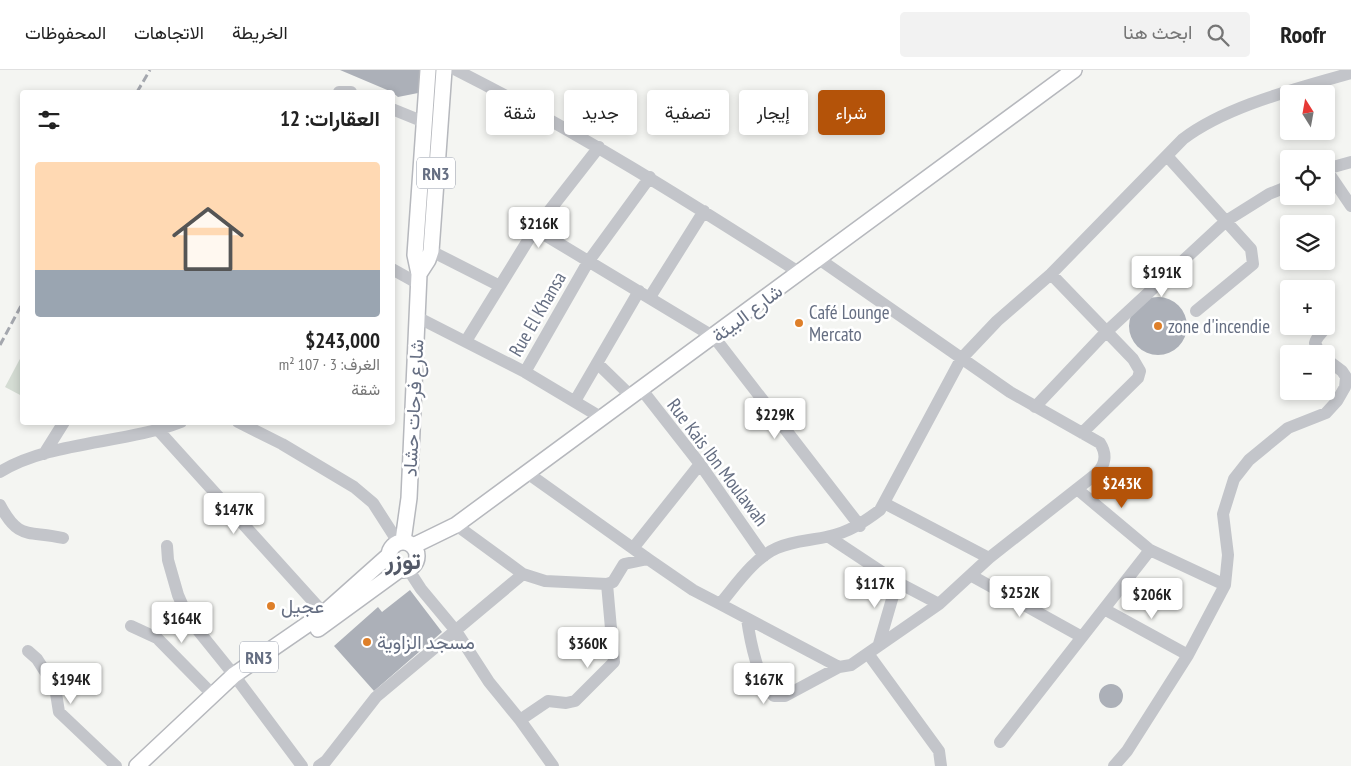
<!DOCTYPE html>
<html lang="ar">
<head>
<meta charset="utf-8">
<style>
  body { margin:0; font-family:"PT Sans Narrow",Vazirmatn,sans-serif; background:#f2f2f2; color:#222; direction:rtl; height:100vh; display:flex; flex-direction:column; font-size:19px; white-space:nowrap }
  * { box-sizing:border-box; margin:0 }
  p { font-size:16px; color:#767676 }
  .icon { flex:none; width:28px; height:28px; fill:none; stroke:currentColor; stroke-width:2; stroke-linecap:round; stroke-linejoin:round }
  .map { position:relative; flex:1; overflow:hidden; direction:ltr }
  .side { position:absolute; left:20px; top:20px; width:375px; height:335px; display:flex; flex-direction:column; background:#fff; border-radius:5px; box-shadow:0 2px 8px #0003; direction:rtl }
  .side>* { flex:none }
  .top-card { position:absolute; left:410px; top:20px; width:475px; height:45px; direction:rtl; display:flex; gap:10px }
  .needle { width:32px; rotate:349deg }
  .fabs { position:absolute; left:1280px; top:15px; display:grid; gap:10px }
  .fabs a { display:grid; place-items:center; width:55px; height:55px; border-radius:5px; background:#fff; box-shadow:0 2px 8px #0003; font-size:25px }
  .price { position:absolute; translate:-50% -42px; padding:0 11px; border-radius:5px; background:#fff; color:#222; font-size:16px; line-height:32px; filter:drop-shadow(0 1px 2px #0008) }
  .price::after { content:''; position:absolute; left:50%; top:30px; width:15px; height:11px; margin-left:-8px; background:inherit; clip-path:polygon(0 0,100% 0,50% 100%) }
  .price.current { background:#b45309; color:#fff }
  ul { padding:0; list-style:none }
  li { display:grid; align-content:center; gap:10px; height:265px; padding:0 15px }
  li+li { border-top:1px solid #e0e0e0 }
  li span { display:grid; place-items:center; height:155px; border-radius:5px; color:#555 }
  li>.icon { margin-inline-start:auto }
  span .icon { width:90px; height:90px; fill:#fffc; stroke-width:1 }
  li b { font-size:21px }
  h2 { display:flex; justify-content:space-between; align-items:center; height:60px; padding:0 15px; font-size:21px }
  .chip { padding:0 18px; border-radius:5px; background:#fff; box-shadow:0 2px 8px #0003; font-size:18px; line-height:45px }
  .chip.current { background:#b45309; color:#fff }
  header { display:flex; align-items:center; gap:30px; box-sizing:border-box; height:70px; padding:0 25px; background:#fff; border-bottom:1px solid #e0e0e0 }
  header strong { font-size:24px }
  nav { display:flex; gap:28px; margin-inline-start:auto; font-size:18px }
  .search { width:350px; height:45px; background:#f2f2f2; display:flex; align-items:center; gap:12px; box-sizing:border-box; padding:0 18px; border-radius:5px; color:#767676; font-size:19px }
  .map>svg:first-child { display:block }
  .green { fill:#d4dcd3 }
  .building { fill:#acb0b8 }
  .lines { fill:none; stroke-linecap:round; stroke-linejoin:round }
  .major-casing { stroke:#b6b8bd; stroke-width:18 }
  .minor { stroke:#c3c5ca; stroke-width:12 }
  .major { stroke:#fff; stroke-width:15 }
  .rail { stroke:#a4a7ae; stroke-width:3; stroke-dasharray:8 4; stroke-linecap:butt }
  .poi-dot { fill:#de7f29; stroke:#fff; stroke-width:2 }
  .labels { text-anchor:middle; dominant-baseline:central; stroke-width:5; stroke-linejoin:round; paint-order:stroke }
  .shield { fill:#fff; stroke:#939aa8; stroke-width:1 }
  .shield-label { font-size:18px; font-weight:bold; fill:#656e82 }
  .poi-label { font-size:19px; fill:#656e82; stroke:#fff; text-anchor:start }
  .street-label { font-size:19px; fill:#656e82; stroke:#fff }
  .district-label { font-size:24px; font-weight:bold; fill:#535967; stroke:#fff }
</style>
</head>
<body>
<header>
<strong>Roofr</strong>
<div class="search"><svg class="icon" aria-label="search" viewBox="0 0 24 24"><circle cx="10" cy="10" r="6"/><path d="M15 15l6 6"/></svg>ابحث هنا</div>
<nav><a>الخريطة</a><a>الاتجاهات</a><a>المحفوظات</a></nav>
</header>
<div class="map">
<svg width="1351" height="696" viewBox="0 0 1351 696">
  <rect width="100%" height="100%" fill="#f4f5f2"/>
  <path class="green" d="M22,285V326L5,317Z"/>
  <path class="building" d="M340,0H421L418,23L398,27L392,22Z
    M1129 256a29 29 0 1 1 58 0a29 29 0 1 1-58 0Z
    M410,520L442,562L374,621L334,576L378,537L382,542Z
    M1099 626a12 12 0 1 1 24 0a12 12 0 1 1-24 0Z"/>
  <g class="lines">
    <g class="major-casing">
      <path id="major" d="M419,204L428,190L431,181L444,0
        M403,471L409,428L419,204L415,185L428,0
        M389 486a14 14 0 1 1 28 0a14 14 0 1 1-28 0Z
        M413,476L456,455L1074,0
        M318,559L399,500
        M137,696L234,605L324,543L388,486"/>
    </g>
    <path class="minor" d="M456,0C575,60 688,131 800,203
      M339,22H351
      M392,39L424,52
      M1167,86L1251,179L1253,194L1196,241
      M1326,99L1351,136
      M1326,99L1351,92
      M535,159L714,267L860,456
      M431,181L500,216
      M392,199L419,214
      M1051,204L1133,289L1140,301L1138,308L1082,363
      M650,227L704,141
      M417,247L525,302L602,348
      M466,271L535,159L599,77
      M1320,284L1315,273C1317,264 1327,261 1326,252
      M597,293L632,327
      M525,302L588,192L650,107
      M642,320L700,394L764,486
      M575,331L639,221
      M1035,337L1105,263L1226,151L1269,124L1289,116
      M238,352L282,374L354,417L373,433L398,472
      M159,361L330,550
      M44,384L64,352
      M0,402C50,371 125,374 181,352
      M526,402L648,489
      M1077,419L1150,480L1225,515
      M884,433L989,488
      M0,435C19,471 28,460 63,468
      M456,455L523,504L545,511L607,514L613,512L624,494L648,489L693,520L720,534C736,515 754,488 777,478C795,470 811,471 830,466C849,462 864,452 880,440L961,289L997,251L1051,204L1183,69C1228,35 1297,19 1351,3
      M829,467L897,512L939,534
      M167,476L168,490L178,525L188,548L234,605L302,696
      M634,477L700,394
      M408,499L421,519L456,561L489,612L520,650L553,696
      M972,506L1082,567
      M720,534L839,597L851,595L939,534L989,488L1096,404C1106,395 1107,384 1100,373L1010,322L819,189
      M1104,539L1188,585
      M747,549C750,570 758,612 774,626H785L839,597
      M131,556L157,568L213,625
      M879,574L897,512
      M28,581L37,589L55,617L59,642L116,696
      M869,585L939,681L941,696
      M520,650L548,631L566,633L575,631L614,592L607,514
      M1000,672L1150,480
      M319,696L326,691L376,627L523,504
      M1114,696L1127,681L1188,585L1225,515L1228,485L1223,444L1234,409L1249,390L1288,358L1326,343L1337,331L1345,317L1346,307L1342,301L1326,289"/>
    <use href="#major" class="major"/>
    <path class="rail" d="M137,22L150,0
      M0,275L22,234"/>
  </g>
  <g class="poi-dot">
    <circle cx="799" cy="253" r="5"/>
    <circle cx="1158" cy="256" r="5"/>
    <circle cx="271" cy="536" r="5"/>
    <circle cx="367" cy="572" r="5"/>
  </g>
  <g class="labels">
    <g class="shield">
      <rect x="417" y="87.5" width="38" height="31" rx="4"/>
      <rect x="240" y="571.5" width="38" height="31" rx="4"/>
    </g>
    <g class="shield-label">
      <text x="436" y="103">RN3</text>
      <text x="259" y="587">RN3</text>
    </g>
    <g class="poi-label">
      <text x="809" y="242">Café Lounge<tspan x="809" dy="22">Mercato</tspan></text>
      <text x="1168" y="256">zone d'incendie</text>
      <text x="281" y="536">عجيل</text>
      <text x="377" y="572">مسجد الزاوية</text>
    </g>
    <g class="street-label">
      <text transform="translate(747 243) rotate(-37)">شارع البيئة</text>
      <text transform="translate(537 244) rotate(-60)">Rue El Khansa</text>
      <text transform="translate(413 338) rotate(-87)">شارع فرحات حشاد</text>
      <text transform="translate(718 392) rotate(53)">Rue Kais Ibn Moulawah</text>
    </g>
    <g class="district-label">
      <text x="403" y="490">توزر</text>
    </g>
  </g>
</svg>
<div class="fabs">
<a><svg class="needle" viewBox="-14 -14 28 28"><path d="M0-13l5 13h-10z" fill="#e53935"/><path d="M0 13l5-13h-10z" fill="#767676"/></svg></a>
<a><svg class="icon" aria-label="locate" viewBox="0 0 24 24"><circle cx="12" cy="12" r="6"/><path d="M12 2v4M12 18v4M2 12h4M18 12h4"/></svg></a>
<a><svg class="icon" aria-label="layers" viewBox="0 0 24 24"><path d="M12 4l9 5-9 5-9-5zM3 14l9 5 9-5"/></svg></a>
<a>+</a>
<a>−</a>
</div>
<b class="price" style="left:539px;top:179px">$216K</b>
<b class="price" style="left:1162px;top:228px">$191K</b>
<b class="price" style="left:775px;top:370px">$229K</b>
<b class="price current" style="left:1122px;top:439px">$243K</b>
<b class="price" style="left:234px;top:465px">$147K</b>
<b class="price" style="left:875px;top:539px">$117K</b>
<b class="price" style="left:1020px;top:548px">$252K</b>
<b class="price" style="left:1152px;top:550px">$206K</b>
<b class="price" style="left:182px;top:574px">$164K</b>
<b class="price" style="left:588px;top:599px">$360K</b>
<b class="price" style="left:71px;top:635px">$194K</b>
<b class="price" style="left:764px;top:635px">$167K</b>
<div class="top-card">
<a class="chip current">شراء</a>
<a class="chip">إيجار</a>
<a class="chip">تصفية</a>
<a class="chip">جديد</a>
<a class="chip">شقة</a>
</div>
<section class="side">
<h2>العقارات: 12<svg class="icon" aria-label="filters" viewBox="0 0 24 24"><path d="M4 7h16M4 17h16"/><circle cx="9" cy="7" r="2"/><circle cx="15" cy="17" r="2"/></svg></h2>
<ul>
<li><span style="background:linear-gradient(#ffd9b3 70%,#9aa5b1 0)"><svg class="icon" aria-label="home" viewBox="0 0 24 24"><path d="M3 11l9-7 9 7M6 9v11h12V9"/></svg></span><div><b>$243,000</b><p>الغرف: 3 · 107 m²</p><p>شقة</p></div></li>
</ul>
</section>
</div>
</body>
</html>
